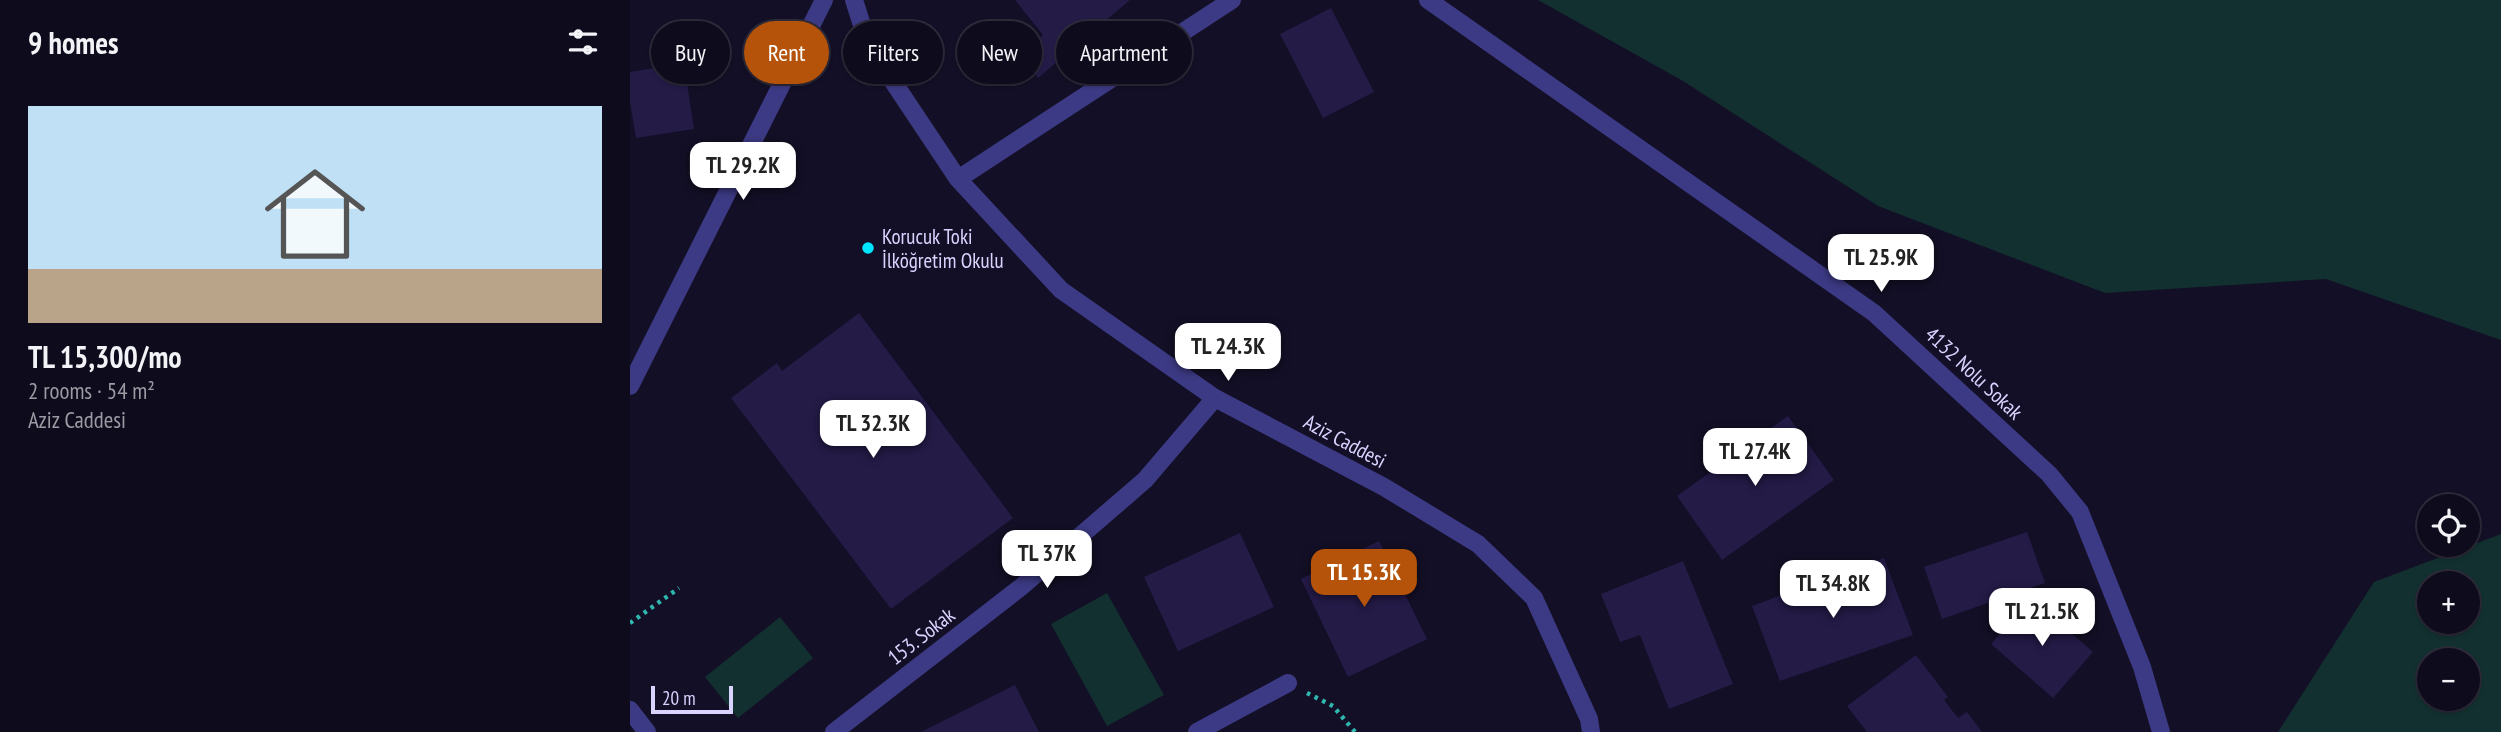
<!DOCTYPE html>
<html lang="en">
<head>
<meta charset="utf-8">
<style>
  body { margin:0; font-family:"PT Sans Narrow",sans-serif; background:#171425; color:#f1f3f6; height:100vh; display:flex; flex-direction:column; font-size:26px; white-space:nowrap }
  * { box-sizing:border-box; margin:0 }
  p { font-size:23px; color:#9b9ba3 }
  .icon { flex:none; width:38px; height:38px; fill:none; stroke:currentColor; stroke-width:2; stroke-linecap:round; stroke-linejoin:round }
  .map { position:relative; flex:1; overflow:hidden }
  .panel { display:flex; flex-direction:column; background:#0e0b1c; width:630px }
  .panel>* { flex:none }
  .top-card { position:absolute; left:21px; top:21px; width:665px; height:63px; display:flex; gap:14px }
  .tools { position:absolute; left:1787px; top:494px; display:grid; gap:14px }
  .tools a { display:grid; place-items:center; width:63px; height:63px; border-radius:50%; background:#0e0b1c; box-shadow:0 2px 5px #0004,0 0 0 2px #2e2b3b; font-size:35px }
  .scale { position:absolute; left:21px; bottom:18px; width:82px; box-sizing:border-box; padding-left:7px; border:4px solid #d9d4ff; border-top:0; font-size:19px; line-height:24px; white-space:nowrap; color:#d9d4ff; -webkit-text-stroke:5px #130f26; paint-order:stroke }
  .price { position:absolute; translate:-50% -60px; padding:0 16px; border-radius:14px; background:#fff; color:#222; font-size:23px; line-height:46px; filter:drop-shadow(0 2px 4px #0008) }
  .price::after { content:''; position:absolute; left:50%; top:42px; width:21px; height:16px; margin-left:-10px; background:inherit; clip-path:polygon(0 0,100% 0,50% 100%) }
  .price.active { background:#b45309; color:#fff }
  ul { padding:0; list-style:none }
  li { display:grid; align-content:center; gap:14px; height:371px; padding:0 28px }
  li span { display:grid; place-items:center; height:217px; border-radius:0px; color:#555 }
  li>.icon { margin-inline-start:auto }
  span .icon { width:126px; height:126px; fill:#fffc; stroke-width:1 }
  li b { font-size:30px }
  h2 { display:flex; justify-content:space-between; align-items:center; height:84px; padding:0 28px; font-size:30px }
  .chip { padding:0 24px; border-radius:32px; background:#0e0b1c; box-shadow:0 2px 5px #0004,0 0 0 2px #2e2b3b; font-size:24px; line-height:63px }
  .chip.active { background:#b45309; color:#fff }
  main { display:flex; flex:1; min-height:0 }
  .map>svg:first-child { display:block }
  .green { fill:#12302f; fill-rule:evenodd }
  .building { fill:#241b47 }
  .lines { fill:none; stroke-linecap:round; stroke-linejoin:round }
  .path { stroke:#2fb8b0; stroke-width:4.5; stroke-dasharray:3.5 5; stroke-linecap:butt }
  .minor { stroke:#3d3a85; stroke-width:18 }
  .poi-dot { fill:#00e5ff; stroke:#130f26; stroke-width:2.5 }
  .labels { text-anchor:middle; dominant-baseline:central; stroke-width:7; stroke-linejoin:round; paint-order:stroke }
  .poi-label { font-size:21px; fill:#d9d4ff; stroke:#130f26; text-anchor:start }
  .street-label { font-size:21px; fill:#d9d4ff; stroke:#130f26 }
</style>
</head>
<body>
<main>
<section class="panel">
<h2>9 homes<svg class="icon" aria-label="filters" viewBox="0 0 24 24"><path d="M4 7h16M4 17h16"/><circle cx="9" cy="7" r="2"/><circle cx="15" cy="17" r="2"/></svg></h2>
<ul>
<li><span style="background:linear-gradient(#bfe0f5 75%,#b9a48a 0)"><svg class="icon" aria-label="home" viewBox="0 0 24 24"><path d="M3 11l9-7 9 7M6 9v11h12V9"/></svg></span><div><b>TL 15,300/mo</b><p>2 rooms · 54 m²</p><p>Aziz Caddesi</p></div></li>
</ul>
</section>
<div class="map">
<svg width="1871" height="732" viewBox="0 0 1871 732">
  <rect width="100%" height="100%" fill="#130f26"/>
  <path class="green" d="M908,0H1871V340L1696,279L1475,293L1248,206L1053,81Z
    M1871,534V732H1648L1744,582ZM1799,583H1838V621H1799ZM1799,660H1838V698H1799Z
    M477,593L534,695L477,726L421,624Z
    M150,617L183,658L108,718L75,677Z"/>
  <path class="building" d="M385,0H500L408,78L391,52L413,35Z
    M701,8L744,92L693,118L650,34Z
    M54,63L64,129L6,138L0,102V72Z
    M229,313L383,518L261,609L101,398L147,363L152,371Z
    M1158,416L1204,480L1092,560L1047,496Z
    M1397,532L1415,583L1312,619L1294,567Z
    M610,533L644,607L548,651L514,577Z
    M749,541L797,639L718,677L671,579Z
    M1254,558L1283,635L1150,681L1122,606Z
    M1053,561L1103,684L1039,709L1010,635L990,642L971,594Z
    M1401,598L1463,652L1423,698L1361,644Z
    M1286,655L1318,697L1314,700L1328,718L1337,712L1352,732H1237L1217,706Z
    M385,685L409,732H291Z"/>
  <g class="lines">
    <path class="path" d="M0,623L49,588
      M677,693L703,706L725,732"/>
    <path class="minor" d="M224,0L238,44L328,179L431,290L585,398L754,487L848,544L904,598L959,719L961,732
      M798,0L1244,313L1419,474L1450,512L1512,667L1531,732
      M328,179L602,0
      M0,386L194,0
      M0,710L17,732
      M204,732L391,587L515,480L585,398
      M567,732L658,683"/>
  </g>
  <circle class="poi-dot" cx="238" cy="248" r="7"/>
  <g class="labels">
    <g class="poi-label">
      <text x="252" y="236">Korucuk Toki<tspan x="252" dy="24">İlköğretim Okulu</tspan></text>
    </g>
    <g class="street-label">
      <text transform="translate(1344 373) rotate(43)">4132 Nolu Sokak</text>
      <text transform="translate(715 441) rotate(28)">Aziz Caddesi</text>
      <text transform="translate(291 636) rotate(-38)">153. Sokak</text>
    </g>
  </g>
</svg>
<div class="tools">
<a><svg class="icon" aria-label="locate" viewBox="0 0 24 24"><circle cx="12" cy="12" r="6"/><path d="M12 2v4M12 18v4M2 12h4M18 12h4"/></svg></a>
<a>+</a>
<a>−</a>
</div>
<div class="scale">20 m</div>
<b class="price" style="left:113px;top:202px">TL 29.2K</b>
<b class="price" style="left:1251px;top:294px">TL 25.9K</b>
<b class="price" style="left:598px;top:383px">TL 24.3K</b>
<b class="price" style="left:243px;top:460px">TL 32.3K</b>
<b class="price" style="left:1125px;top:488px">TL 27.4K</b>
<b class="price" style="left:417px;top:590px">TL 37K</b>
<b class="price active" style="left:734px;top:609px">TL 15.3K</b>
<b class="price" style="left:1203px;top:620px">TL 34.8K</b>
<b class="price" style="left:1412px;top:648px">TL 21.5K</b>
<div class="top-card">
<a class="chip">Buy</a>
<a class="chip active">Rent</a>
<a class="chip">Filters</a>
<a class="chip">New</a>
<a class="chip">Apartment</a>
</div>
</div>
</main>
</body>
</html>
